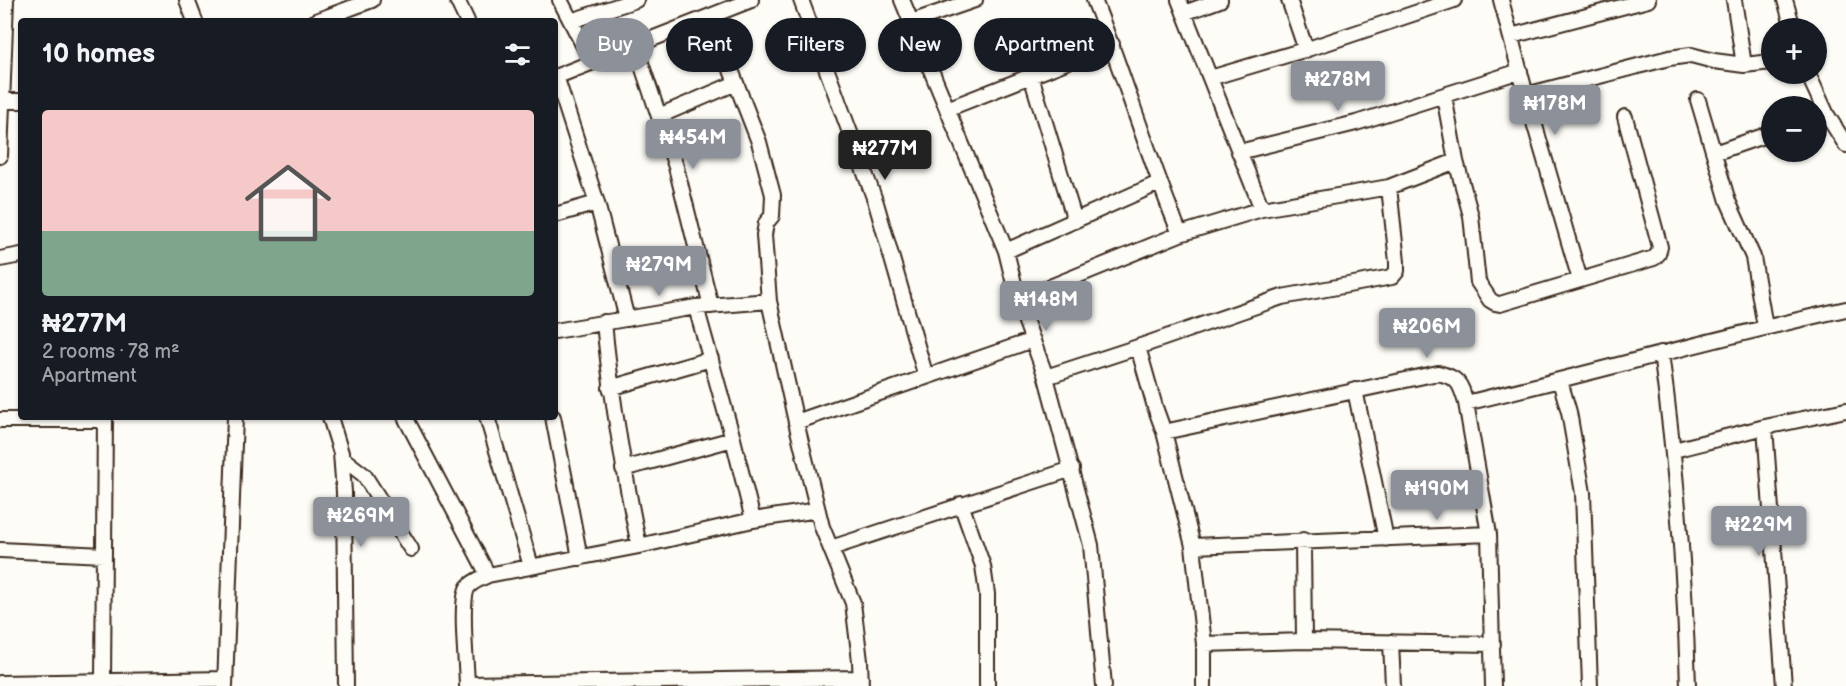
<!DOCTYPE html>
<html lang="en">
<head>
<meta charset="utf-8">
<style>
  body { margin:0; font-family:"Balsamiq Sans",sans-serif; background:#242831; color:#f1f3f6; height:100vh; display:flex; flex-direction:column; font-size:22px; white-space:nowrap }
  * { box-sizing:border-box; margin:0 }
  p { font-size:20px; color:#9ea1a6 }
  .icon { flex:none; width:33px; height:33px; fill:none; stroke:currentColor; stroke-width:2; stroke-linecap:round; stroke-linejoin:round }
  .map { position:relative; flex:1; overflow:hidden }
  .sheet { position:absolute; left:18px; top:18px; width:540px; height:402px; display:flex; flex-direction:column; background:#171b24; border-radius:6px; box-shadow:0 2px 4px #0004 }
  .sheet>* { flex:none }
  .hud { position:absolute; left:576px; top:18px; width:570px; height:54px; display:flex; gap:12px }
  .controls { position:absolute; left:1761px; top:18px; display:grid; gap:12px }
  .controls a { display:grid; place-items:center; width:66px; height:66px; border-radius:50%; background:#171b24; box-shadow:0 2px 4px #0004; font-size:30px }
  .price { position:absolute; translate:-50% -51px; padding:0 14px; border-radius:6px; background:#8c9099; color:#fff; font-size:20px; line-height:39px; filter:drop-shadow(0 2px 3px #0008) }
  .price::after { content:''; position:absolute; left:50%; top:36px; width:18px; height:14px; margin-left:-9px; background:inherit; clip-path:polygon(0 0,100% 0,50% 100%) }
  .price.selected { background:#222; color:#fff }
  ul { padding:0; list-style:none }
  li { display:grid; align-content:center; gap:12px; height:318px; padding:0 24px }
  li+li { border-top:2px solid #363941 }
  li span { display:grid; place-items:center; height:186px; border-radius:6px; color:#555 }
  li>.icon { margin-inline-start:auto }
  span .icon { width:108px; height:108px; fill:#fffc; stroke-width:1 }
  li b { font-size:26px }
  h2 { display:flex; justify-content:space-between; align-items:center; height:72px; padding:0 24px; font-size:26px }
  .tag { padding:0 21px; border-radius:27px; background:#171b24; box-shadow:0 2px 4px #0004; font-size:21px; line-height:54px }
  .tag.selected { background:#8c9099; color:#fff }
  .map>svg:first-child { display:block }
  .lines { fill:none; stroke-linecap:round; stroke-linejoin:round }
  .minor-casing { stroke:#3b2a1e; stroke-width:18 }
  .minor { stroke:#fdfcf7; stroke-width:14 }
</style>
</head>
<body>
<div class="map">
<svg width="1846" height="686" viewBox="0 0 1846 686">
  <rect width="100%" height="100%" fill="#fdfcf7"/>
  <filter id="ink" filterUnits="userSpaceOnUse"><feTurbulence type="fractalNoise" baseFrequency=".0167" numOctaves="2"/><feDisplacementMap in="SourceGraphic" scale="12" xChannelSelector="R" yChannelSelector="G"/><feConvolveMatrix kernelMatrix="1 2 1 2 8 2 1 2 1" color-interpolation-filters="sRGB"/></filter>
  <g filter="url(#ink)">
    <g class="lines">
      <g class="minor-casing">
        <path id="minor" d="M187,0L195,21
          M457,0L467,21
          M560,0L592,62
          M801,0L876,203L926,377
          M902,0L1006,251L1018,300L1046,377L1091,545L1104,686
          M1094,0C1125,77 1148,157 1180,234
          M1179,0L1262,209
          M1289,0L1306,50
          M1501,0L1526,95L1580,280
          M1734,0L1744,65
          M1785,0L1793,28
          M1184,13L1220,0
          M710,16L759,142L773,195L772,216L766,223L764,235L769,301L796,422L822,527L853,603L860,661L861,686
          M316,21L372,0
          M571,21L636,0
          M911,22L975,0
          M1511,36L1648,0
          M635,45L676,167L711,306
          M1808,74L1827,115L1846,145
          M556,76L597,203L627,319
          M1031,76L1075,221
          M555,77L751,0
          M1210,78L1314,47L1454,0
          M1526,95L1669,58L1691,55L1714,61L1744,65L1772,62
          M1444,96L1456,161L1471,216L1478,282L1490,300L1495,303L1500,304L1654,258L1658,254L1660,247L1625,117
          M1698,100L1728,201L1753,257L1765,327
          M2,101H21
          M947,109L1112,44
          M659,116L736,83
          M1239,152L1356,123L1520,71
          M1714,153L1772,133
          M0,156L6,0
          M555,215L597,203
          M1006,251L1159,183
          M0,259L21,255
          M1018,300L1180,234L1262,209L1389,187L1456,161
          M696,307L733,439L753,520
          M604,322C611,398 624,472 639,546
          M555,331L696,307L769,301
          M1138,347L1155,407L1164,432L1193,546L1204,644V686
          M1661,353C1676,464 1685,575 1688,686
          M1046,377L1138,347L1282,297L1392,277L1397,271V262L1389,187
          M1560,381L1569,412L1583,493L1590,686
          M610,388L711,359
          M1355,390L1386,539
          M1466,403C1593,373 1718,337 1846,309
          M330,417L341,453L344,492L346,686
          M405,417L488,575
          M487,417L531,566
          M553,417L580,558
          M0,420H105
          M796,422L1033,340
          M1765,427L1784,686
          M1164,432L1438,373C1459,378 1460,383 1466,403L1489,534L1493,686
          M1674,450L1765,427L1846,410
          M342,458L364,475L411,549
          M623,469L733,439
          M961,504L983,566L987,594V686
          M1303,540L1304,641
          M1193,546L1489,534
          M831,548L1072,469
          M0,550L104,555
          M1391,642L1393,686
          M1204,644L1304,641L1493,644
          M103,681L105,417
          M0,683L225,679
          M467,684L861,678
          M225,686L235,417
          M467,686C467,666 459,601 468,587C473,581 482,578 488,575L639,546L753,520L818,510"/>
      </g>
      <use href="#minor" class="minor"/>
    </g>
  </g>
</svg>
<div class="controls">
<a>+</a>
<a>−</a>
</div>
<b class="price" style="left:1338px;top:112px">₦278M</b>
<b class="price" style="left:1555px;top:136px">₦178M</b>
<b class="price" style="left:693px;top:170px">₦454M</b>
<b class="price selected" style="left:885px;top:181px">₦277M</b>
<b class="price" style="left:659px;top:297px">₦279M</b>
<b class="price" style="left:1046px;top:332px">₦148M</b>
<b class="price" style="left:1427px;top:359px">₦206M</b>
<b class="price" style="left:1437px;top:521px">₦190M</b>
<b class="price" style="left:361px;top:548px">₦269M</b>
<b class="price" style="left:1759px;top:557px">₦229M</b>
<div class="hud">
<a class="tag selected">Buy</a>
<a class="tag">Rent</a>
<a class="tag">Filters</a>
<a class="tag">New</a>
<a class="tag">Apartment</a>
</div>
<section class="sheet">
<h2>10 homes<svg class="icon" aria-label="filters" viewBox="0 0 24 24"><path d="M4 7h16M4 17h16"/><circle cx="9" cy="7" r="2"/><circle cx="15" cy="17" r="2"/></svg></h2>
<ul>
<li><span style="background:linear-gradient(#f6c9c9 65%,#7fa58c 0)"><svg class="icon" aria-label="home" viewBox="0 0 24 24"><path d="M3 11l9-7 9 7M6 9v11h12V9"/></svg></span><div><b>₦277M</b><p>2 rooms · 78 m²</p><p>Apartment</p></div></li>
</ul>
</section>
</div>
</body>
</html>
